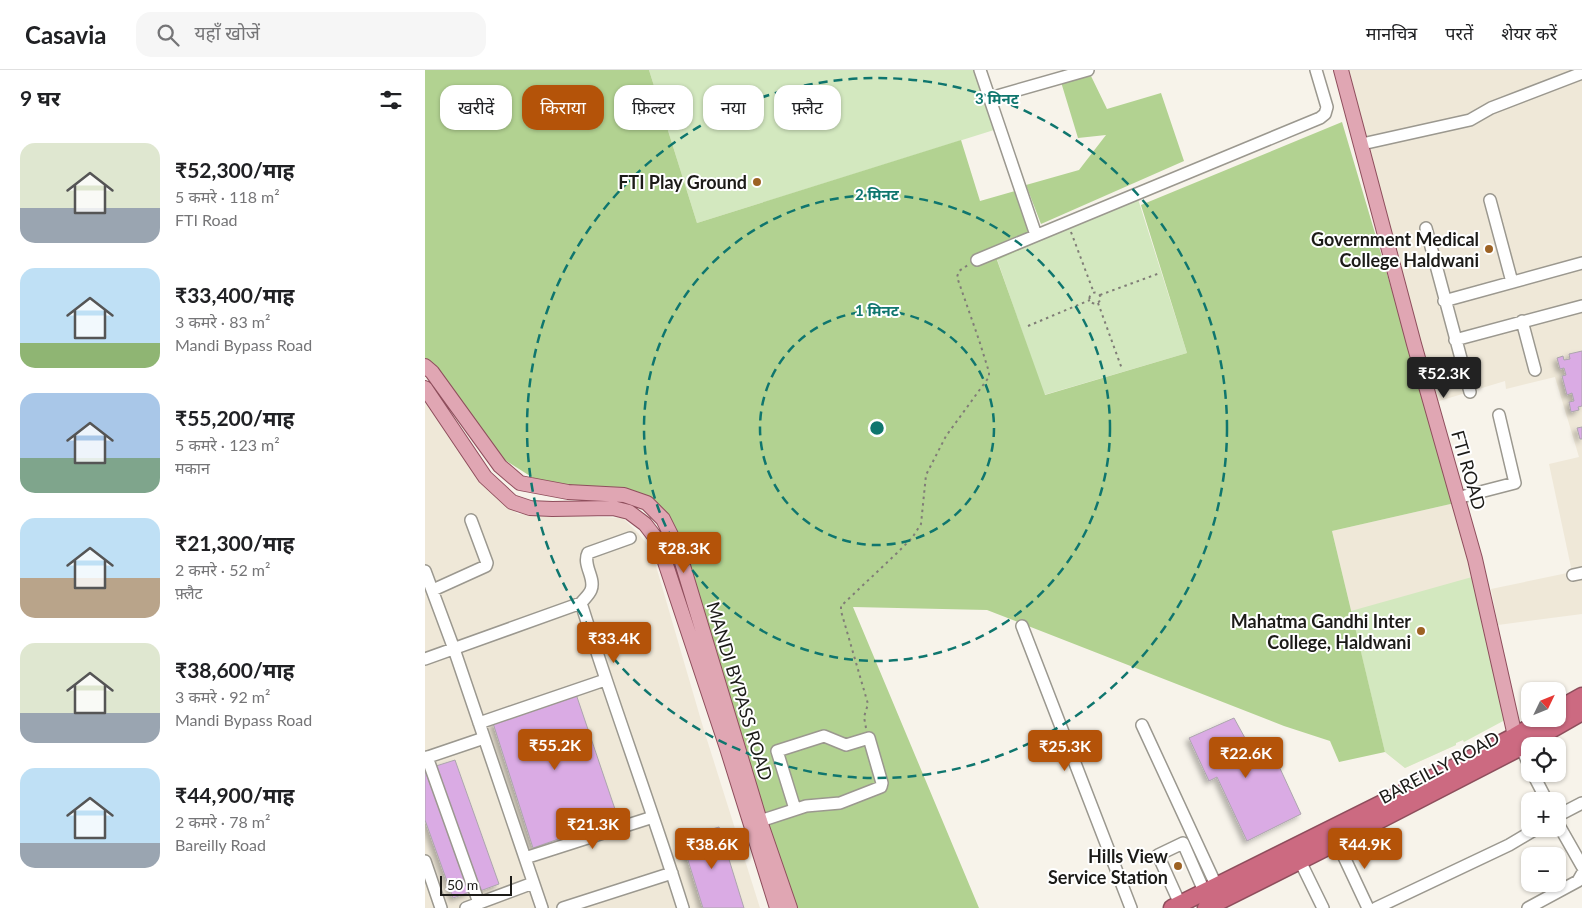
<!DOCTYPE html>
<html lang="hi">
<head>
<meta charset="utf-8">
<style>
  body { margin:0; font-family:Lato,"Noto Sans Devanagari",sans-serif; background:#f6f6f6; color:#202124; height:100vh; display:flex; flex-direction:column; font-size:19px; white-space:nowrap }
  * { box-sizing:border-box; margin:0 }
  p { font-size:16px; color:#757577 }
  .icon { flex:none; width:28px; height:28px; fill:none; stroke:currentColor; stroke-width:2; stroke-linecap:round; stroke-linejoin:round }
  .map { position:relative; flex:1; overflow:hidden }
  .sheet { display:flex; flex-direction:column; background:#fff; width:425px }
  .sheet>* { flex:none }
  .guide { position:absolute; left:15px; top:15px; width:475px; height:45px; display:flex; gap:10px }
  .needle { width:32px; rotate:47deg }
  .controls { position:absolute; left:1096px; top:612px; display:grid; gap:10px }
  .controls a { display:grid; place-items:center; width:45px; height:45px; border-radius:10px; background:#fff; box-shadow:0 1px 4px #0004; font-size:25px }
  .scale { position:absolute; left:15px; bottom:12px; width:72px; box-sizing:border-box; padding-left:5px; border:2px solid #1c1b18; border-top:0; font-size:14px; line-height:18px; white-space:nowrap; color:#1c1b18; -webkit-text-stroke:4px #fff; paint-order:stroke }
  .price { position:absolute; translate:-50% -42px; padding:0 11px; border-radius:5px; background:#b45309; color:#fff; font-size:16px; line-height:32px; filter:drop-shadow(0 1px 2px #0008) }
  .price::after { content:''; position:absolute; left:50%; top:30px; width:15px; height:11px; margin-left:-8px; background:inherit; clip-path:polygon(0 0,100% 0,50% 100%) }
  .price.active { background:#222; color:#fff }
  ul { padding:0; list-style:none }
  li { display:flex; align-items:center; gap:15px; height:125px; padding:0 20px }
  li span { display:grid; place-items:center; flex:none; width:140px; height:100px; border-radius:15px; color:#555 }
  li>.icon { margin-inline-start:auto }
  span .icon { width:60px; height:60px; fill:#fffc; stroke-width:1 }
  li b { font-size:21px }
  h2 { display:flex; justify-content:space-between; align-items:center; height:60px; padding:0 20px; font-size:21px }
  .tag { padding:0 18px; border-radius:15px; background:#fff; box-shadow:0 1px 4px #0004; font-size:18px; line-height:45px }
  .tag.active { background:#b45309; color:#fff }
  header { display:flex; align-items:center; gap:30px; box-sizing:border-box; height:70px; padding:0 25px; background:#fff; border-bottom:1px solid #e0e0e0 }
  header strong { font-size:24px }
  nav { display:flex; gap:28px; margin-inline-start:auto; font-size:18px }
  .search { width:350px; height:45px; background:#f6f6f6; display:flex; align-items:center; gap:12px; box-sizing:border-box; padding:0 18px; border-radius:15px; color:#757577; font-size:19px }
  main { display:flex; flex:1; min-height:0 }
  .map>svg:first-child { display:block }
  .built { fill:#efe8d8 }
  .green { fill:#d3e8bf }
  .forest { fill:#b2d291 }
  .building { fill:#daabe4; stroke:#aca5ad; filter:url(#shadow) }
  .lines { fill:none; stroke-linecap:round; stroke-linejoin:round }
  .minor-casing { stroke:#9b988f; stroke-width:14 }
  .major-casing { stroke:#8e4e5c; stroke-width:16 }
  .highway-casing { stroke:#8e4e5c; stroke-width:19 }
  .path { stroke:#807d77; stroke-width:2; stroke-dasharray:2.5 4; stroke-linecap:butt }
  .minor { stroke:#fff; stroke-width:11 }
  .major { stroke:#e0a6b3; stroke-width:14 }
  .highway { stroke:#cc6a81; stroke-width:16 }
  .ring { fill:none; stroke:#0f766e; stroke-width:2.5; stroke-dasharray:9 6 }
  .poi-dot { fill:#9d6223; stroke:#fff; stroke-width:2 }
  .labels { text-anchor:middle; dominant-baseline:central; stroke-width:4; stroke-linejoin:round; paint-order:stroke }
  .poi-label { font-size:18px; font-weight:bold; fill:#1c1b18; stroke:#fff; text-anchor:end }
  .street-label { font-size:18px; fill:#1c1b18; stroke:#fff }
  .centre { fill:#0f766e; stroke:#fff; stroke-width:2.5 }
  .ring-label { font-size:15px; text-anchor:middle; font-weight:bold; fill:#0f766e; stroke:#fff; stroke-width:4; stroke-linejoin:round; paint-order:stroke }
</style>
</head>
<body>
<header>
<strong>Casavia</strong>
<div class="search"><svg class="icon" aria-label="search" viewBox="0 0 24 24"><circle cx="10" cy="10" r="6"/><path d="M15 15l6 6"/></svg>यहाँ खोजें</div>
<nav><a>मानचित्र</a><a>परतें</a><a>शेयर करें</a></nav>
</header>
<main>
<section class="sheet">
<h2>9 घर<svg class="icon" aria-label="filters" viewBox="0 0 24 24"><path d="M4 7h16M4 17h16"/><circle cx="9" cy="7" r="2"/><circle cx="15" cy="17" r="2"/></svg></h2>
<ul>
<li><span style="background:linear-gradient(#dfe7d0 65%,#9aa5b1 0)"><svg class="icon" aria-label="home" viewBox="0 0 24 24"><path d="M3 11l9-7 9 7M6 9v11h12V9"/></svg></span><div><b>₹52,300/माह</b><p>5 कमरे · 118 m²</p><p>FTI Road</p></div></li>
<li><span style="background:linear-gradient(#bfe0f5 75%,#8fb573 0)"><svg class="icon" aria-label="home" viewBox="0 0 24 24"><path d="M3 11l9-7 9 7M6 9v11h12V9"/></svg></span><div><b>₹33,400/माह</b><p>3 कमरे · 83 m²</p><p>Mandi Bypass Road</p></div></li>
<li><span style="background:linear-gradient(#a9c7e8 65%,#7fa58c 0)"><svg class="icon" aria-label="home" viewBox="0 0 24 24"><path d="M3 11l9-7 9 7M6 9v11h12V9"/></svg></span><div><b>₹55,200/माह</b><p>5 कमरे · 123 m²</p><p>मकान</p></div></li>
<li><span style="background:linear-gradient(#bfe0f5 60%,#b9a48a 0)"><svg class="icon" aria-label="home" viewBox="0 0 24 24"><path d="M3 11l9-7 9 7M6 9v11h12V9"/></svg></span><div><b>₹21,300/माह</b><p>2 कमरे · 52 m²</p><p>फ़्लैट</p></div></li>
<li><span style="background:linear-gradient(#dfe7d0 70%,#9aa5b1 0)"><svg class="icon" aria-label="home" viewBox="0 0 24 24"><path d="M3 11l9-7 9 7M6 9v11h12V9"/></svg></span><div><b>₹38,600/माह</b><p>3 कमरे · 92 m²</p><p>Mandi Bypass Road</p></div></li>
<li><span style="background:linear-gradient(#bfe0f5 75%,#9aa5b1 0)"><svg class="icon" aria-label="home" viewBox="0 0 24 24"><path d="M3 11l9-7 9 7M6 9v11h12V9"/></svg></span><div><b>₹44,900/माह</b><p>2 कमरे · 78 m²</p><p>Bareilly Road</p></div></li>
</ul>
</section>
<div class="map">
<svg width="1157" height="838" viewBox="0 0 1157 838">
  <defs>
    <filter id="shadow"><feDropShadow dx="-3.5" dy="3.5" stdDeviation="2.5" flood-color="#0004"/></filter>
  </defs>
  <rect width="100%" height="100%" fill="#f7f3ea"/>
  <path class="built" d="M924,0H1157V544L1073,555L1066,519L1147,502L1124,394L1154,387L1130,307L1081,319L1080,311L1011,332Z
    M0,329L57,414L93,444L198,448L213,463L226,479L278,657L335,838H0Z
    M1030,433L1048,497L1039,672L1038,670L1031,673V675L980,698L960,682L907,461Z"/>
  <path class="green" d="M224,0H550L569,60L272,153Z
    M713,129L762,283L619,325L572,189Z
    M1047,507L1080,650L1039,672L1038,670L1031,673V675L980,698L960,682L926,541Z"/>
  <path class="forest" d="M0,0H224L272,153L536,70L555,131L590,121L608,174L572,190L620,325L762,283L716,135L917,52L1030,433L907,461L960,682L914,692L905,671L859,656L562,540L428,537L554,838H370L249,458L213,423L113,411L72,385L8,294L0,288Z
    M666,6L682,39L736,23L759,91L616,154L601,115L654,100L681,65L653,68L636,12Z"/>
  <path class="building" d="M1157,281V336L1153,337L1154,340L1146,342L1144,332L1149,331L1147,323L1142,325L1137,306L1141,305L1139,298L1135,299L1132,288L1138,286L1139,290L1145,289L1144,284Z
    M1157,357V369H1155L1152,358Z
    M151,624L193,748L108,778L68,653Z
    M809,648L831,688L847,681L876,744L822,771L792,707L784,711L764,668Z
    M30,690L74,814L55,821L11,696Z
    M0,700L45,822L28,828L0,750Z
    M294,757L319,838H278L256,768Z"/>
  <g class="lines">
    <g class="minor-casing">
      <path id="minor" d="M555,0L611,165
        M565,28L663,0
        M937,74L1045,50L1066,38L1157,3
        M1065,130L1087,212
        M1001,158L1045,322
        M552,190L895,48L900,44L902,37L891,0
        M1019,231L1157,193
        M1097,251L1110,300
        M1030,270L1157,236
        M1032,428L1090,413L1074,345
        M0,501L29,579L117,838
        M1148,505L1157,503
        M8,520L61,496L62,493L46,450
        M156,533C159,529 164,525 166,520C171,508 157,495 163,483L205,468
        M597,556L706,838
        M0,589L156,533C188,635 226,736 258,838
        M54,653L180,610
        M717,655L791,815
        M1096,677L1105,697
        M2,687L54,833
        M0,688L59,668
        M1108,704L1122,731
        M1132,746L1157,733
        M335,751L381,736L415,733L456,717L457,713L444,668L421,675L399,666L352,681L370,739
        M1132,752L1157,796
        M912,772L943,838
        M100,788L228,747
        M0,791L16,838
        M875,791L898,838
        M755,834L733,785L758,773L779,821
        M41,838L108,813
        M138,838L247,803
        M951,838L1084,775L1111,759
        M1103,838L1153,811L1157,804"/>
    </g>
    <g class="major-casing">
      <path id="major" d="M916,0L989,274L1050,489L1090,666
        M0,296L7,302L75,396L95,413L143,422L199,425L222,433L238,449L253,479L335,751L365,838
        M0,318L60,407L87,432L105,438L127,439L188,438L204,442L220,454L233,471L302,678L352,838"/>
    </g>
    <g class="highway-casing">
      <path id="highway" d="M1132,640L1157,626
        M747,838L1032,696L1090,666L1119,649
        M781,838L912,772L1096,677L1157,642"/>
    </g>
    <path class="path" d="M646,162L669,223
      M664.5 228a5.5 5.5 0 1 1 11 0a5.5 5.5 0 1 1-11 0Z
      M675,225L735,203
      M673,233L697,299
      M603,256L665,230
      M441,658L439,647L443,634L416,541V536L472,483L487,468L496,454L501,405L521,366L564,307V302L554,270L532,207L534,201L543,195"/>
    <use href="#minor" class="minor"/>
    <use href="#major" class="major"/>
    <use href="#highway" class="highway"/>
  </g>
  <g class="ring">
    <circle cx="452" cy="358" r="117"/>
    <circle cx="452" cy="358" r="233"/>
    <circle cx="452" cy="358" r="350"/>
  </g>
  <g class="poi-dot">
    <circle cx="332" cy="112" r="5"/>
    <circle cx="1064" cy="179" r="5"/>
    <circle cx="996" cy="561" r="5"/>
    <circle cx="753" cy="796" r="5"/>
  </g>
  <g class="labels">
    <g class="poi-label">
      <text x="322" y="112">FTI Play Ground</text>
      <text x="1054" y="169">Government Medical<tspan x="1054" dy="21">College Haldwani</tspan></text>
      <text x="986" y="551">Mahatma Gandhi Inter<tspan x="986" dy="21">College, Haldwani</tspan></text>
      <text x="743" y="786">Hills View<tspan x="743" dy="21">Service Station</tspan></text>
    </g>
    <g class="street-label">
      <text transform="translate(1044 400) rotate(74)">FTI ROAD</text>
      <text transform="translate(315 621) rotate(73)">MANDI BYPASS ROAD</text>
      <text transform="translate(1014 697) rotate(-28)">BAREILLY ROAD</text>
    </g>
  </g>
  <circle cx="452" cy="358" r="8" class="centre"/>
  <g class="ring-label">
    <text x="572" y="34">3 मिनट</text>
    <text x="452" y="130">2 मिनट</text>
    <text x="452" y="246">1 मिनट</text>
  </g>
</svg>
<div class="controls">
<a><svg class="needle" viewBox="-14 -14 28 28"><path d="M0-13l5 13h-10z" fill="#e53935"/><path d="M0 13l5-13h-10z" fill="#757577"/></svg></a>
<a><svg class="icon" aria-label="locate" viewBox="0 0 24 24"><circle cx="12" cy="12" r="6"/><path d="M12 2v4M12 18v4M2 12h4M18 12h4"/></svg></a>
<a>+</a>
<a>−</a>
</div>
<div class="scale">50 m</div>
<b class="price active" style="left:1019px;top:329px">₹52.3K</b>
<b class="price" style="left:259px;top:504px">₹28.3K</b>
<b class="price" style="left:189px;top:594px">₹33.4K</b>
<b class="price" style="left:130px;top:701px">₹55.2K</b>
<b class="price" style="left:640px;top:702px">₹25.3K</b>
<b class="price" style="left:821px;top:709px">₹22.6K</b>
<b class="price" style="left:168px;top:780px">₹21.3K</b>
<b class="price" style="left:287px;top:800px">₹38.6K</b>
<b class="price" style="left:940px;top:800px">₹44.9K</b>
<div class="guide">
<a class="tag">खरीदें</a>
<a class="tag active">किराया</a>
<a class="tag">फ़िल्टर</a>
<a class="tag">नया</a>
<a class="tag">फ़्लैट</a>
</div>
</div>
</main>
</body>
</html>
